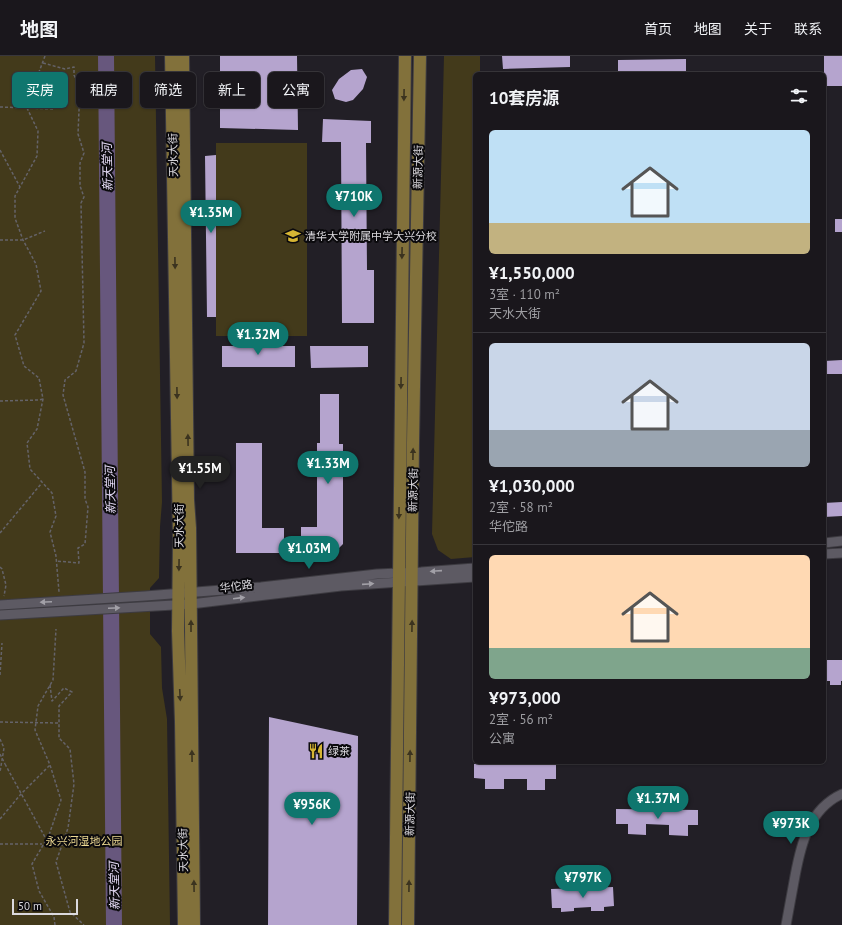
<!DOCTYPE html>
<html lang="zh">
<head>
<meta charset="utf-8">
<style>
  body { margin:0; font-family:"PT Sans","Noto Sans SC",sans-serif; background:#232025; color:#f1f3f6; height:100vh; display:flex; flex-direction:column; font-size:15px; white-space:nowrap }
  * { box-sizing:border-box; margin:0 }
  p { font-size:13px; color:#9f9fa3 }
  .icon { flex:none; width:22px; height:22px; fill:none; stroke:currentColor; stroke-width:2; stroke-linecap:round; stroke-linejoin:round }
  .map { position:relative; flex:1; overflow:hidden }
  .panel { position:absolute; left:473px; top:16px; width:353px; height:692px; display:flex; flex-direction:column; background:#1a171c; border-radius:6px; box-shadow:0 1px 3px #0004,0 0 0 1px #38363b }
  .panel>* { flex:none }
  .banner { position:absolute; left:12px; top:16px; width:380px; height:36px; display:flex; gap:8px }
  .scale { position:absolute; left:12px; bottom:10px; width:66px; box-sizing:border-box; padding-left:4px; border:2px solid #dbd9de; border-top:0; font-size:11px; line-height:14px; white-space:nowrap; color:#dbd9de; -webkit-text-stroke:3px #0b0a0d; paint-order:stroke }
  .price { position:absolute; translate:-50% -34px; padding:0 9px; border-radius:14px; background:#0f766e; color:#fff; font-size:13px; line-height:26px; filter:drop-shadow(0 1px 2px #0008) }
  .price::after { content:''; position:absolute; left:50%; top:24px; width:12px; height:9px; margin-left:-6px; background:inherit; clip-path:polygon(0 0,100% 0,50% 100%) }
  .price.active { background:#222; color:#fff }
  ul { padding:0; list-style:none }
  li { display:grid; align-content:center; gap:8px; height:212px; padding:0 16px }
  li+li { border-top:1px solid #38363b }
  li span { display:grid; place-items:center; height:124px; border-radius:6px; color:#555 }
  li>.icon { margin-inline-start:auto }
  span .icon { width:72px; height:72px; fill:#fffc; stroke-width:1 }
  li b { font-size:17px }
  h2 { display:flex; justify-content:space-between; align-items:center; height:48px; padding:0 16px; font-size:17px }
  .pill { padding:0 14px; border-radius:6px; background:#1a171c; box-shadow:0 1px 3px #0004,0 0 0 1px #38363b; font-size:14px; line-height:36px }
  .pill.active { background:#0f766e; color:#fff }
  header { display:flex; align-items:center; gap:24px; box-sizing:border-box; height:56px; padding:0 20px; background:#1a171c; border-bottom:1px solid #38363b }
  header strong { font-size:19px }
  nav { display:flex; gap:22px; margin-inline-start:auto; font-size:14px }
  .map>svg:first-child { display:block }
  .green { fill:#433a1b }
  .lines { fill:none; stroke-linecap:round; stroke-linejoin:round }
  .river { stroke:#67577d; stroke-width:16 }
  .building { fill:#b5a4ce }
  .minor-casing { stroke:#3d3b41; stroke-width:11 }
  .major-casing { stroke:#3d3b41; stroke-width:14 }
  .path { stroke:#656369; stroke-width:1.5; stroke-dasharray:3 2; stroke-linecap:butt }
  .minor { stroke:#5d5a63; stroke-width:9 }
  .major { stroke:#82713b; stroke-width:12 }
  .path-bridge { stroke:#656369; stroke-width:1.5; stroke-dasharray:3 2; stroke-linecap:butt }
  .oneway { fill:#3b331f }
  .oneway2 { fill:#a2a0a7 }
  .labels { text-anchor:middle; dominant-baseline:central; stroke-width:4; stroke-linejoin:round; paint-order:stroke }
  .street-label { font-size:11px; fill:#dbd9de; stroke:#0b0a0d }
  .poi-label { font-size:11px; fill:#dbd9de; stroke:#0b0a0d; text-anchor:start }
  .park-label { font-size:11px; fill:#edd992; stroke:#0b0a0d }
  .water-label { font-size:12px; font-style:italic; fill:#e6dcf7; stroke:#0b0a0d }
</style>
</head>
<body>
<header>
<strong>地图</strong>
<nav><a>首页</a><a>地图</a><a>关于</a><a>联系</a></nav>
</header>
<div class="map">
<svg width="842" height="869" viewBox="0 0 842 869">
  <rect width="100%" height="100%" fill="#221f26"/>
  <path class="green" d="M0,0H155L162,446L160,471L159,522L150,532V578L161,591L162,632L167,663L170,869H0Z
    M444,0H480V18H475V501L451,503L438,494L432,478Z
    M216,87H307V280H216Z"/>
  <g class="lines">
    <path class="river" d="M106,0L114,869"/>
  </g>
  <path class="building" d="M220,0H297L298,74L220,72Z
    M502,0H570V11L503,13Z
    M824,0H842V30H824Z
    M686,3V16L618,18V4Z
    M362,13L367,21L363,33L353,44L346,46L335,43L332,34L339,23L351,14Z
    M323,63L371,65V87H366L367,214H374V267H342L341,86H322Z
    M216,99V261H207L205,100Z
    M835,163H842V176H835Z
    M222,290H295V311H222Z
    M310,290H368V311L311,312Z
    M842,304V318H824V305Z
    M320,338H339V388H343V488L333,498H301V471H317V387H320Z
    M236,387H262V472H284V497H236Z
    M842,446V460L824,461V447Z
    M824,604H842V625H841V629H830V625H827V618H824Z
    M269,661L358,680L357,869H268Z
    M474,708H556V723H545V734H527V723H504V733H485V723L474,722Z
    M616,753L698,754V769H688V780L669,779V769L646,768V779L628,778V768H616Z
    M613,831L614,850L604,851V855H591V851L574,852V855L561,856V852H552L551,833Z"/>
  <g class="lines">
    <g class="minor-casing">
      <path id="minor" d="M824,487L842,485
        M824,498L842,497
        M0,549L145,540L261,531L377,518L421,516L475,512
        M0,559L191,548L341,530L475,521
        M786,869C789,853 792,836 795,820C801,788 809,753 842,738"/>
    </g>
    <g class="major-casing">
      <path id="major" d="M171,0L179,482L178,575L181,666L184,869
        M183,0L188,444L190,472L194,869
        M395,869L405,0
        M408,869L413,386L420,0"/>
    </g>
    <path class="path" d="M45,0L30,40L27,52L38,75L37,100L15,140V162L23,184L36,208L41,235L15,279L24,310L39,322L43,343L37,373L27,387L30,413L52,437L56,460L50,476L56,500L59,536
      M43,7L65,13L74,11V19L80,31L78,78L84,97L80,107V130L84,141L81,147L84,287L76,315L65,324L63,339L85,416V443L88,451L85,488L78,492L79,507L56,505
      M0,51L54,53
      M0,94L20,131
      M0,184H23L45,175
      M0,345L39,344L43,343
      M0,477L41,428
      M0,511L2,513L6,529L4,540
      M0,619L2,587
      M50,629L52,645L64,632L72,636L59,650V682L70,693L74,728L68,772L56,806L70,856L84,869
      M0,666L58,667
      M0,683L4,692L0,716
      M5,708L46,783
      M0,763L21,738L50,709
      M0,788H42
      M55,869L54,861L39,835L32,808L49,779L61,744L50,709L35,674L38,650L53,624L56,573"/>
    <use href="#minor" class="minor"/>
    <use href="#major" class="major"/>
    <path class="path-bridge" d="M0,698L5,708"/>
  </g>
  <defs><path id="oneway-solid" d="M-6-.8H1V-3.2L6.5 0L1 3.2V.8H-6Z"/></defs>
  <g class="oneway">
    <use href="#oneway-solid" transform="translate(404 39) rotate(91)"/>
    <use href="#oneway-solid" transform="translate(402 197) rotate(91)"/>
    <use href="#oneway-solid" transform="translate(175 207) rotate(89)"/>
    <use href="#oneway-solid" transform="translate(401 327) rotate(91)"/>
    <use href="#oneway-solid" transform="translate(177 337) rotate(89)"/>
    <use href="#oneway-solid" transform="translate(188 384) rotate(-91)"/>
    <use href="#oneway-solid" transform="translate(413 398) rotate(-89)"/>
    <use href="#oneway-solid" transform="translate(399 457) rotate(91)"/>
    <use href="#oneway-solid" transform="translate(179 509) rotate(91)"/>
    <use href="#oneway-solid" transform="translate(191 570) rotate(-90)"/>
    <use href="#oneway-solid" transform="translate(412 570) rotate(-89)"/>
    <use href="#oneway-solid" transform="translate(180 639) rotate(87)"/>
    <use href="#oneway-solid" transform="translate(192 700) rotate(-91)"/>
    <use href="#oneway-solid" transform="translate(410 700) rotate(-89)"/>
    <use href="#oneway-solid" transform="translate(194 830) rotate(-91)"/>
    <use href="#oneway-solid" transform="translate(409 830) rotate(-89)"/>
  </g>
  <g class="oneway2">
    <use href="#oneway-solid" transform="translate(436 515) rotate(176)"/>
    <use href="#oneway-solid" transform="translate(368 528) rotate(-4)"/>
    <use href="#oneway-solid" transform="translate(239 542) rotate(-7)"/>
    <use href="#oneway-solid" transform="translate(46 546) rotate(177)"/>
    <use href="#oneway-solid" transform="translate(114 552) rotate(-3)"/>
  </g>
  <defs>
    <g id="school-bare" transform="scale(1.2)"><path d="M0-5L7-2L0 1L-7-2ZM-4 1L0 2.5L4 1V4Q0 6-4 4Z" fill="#d6b534" stroke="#0b0a0d" stroke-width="2.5" paint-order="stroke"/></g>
    <g id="restaurant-bare" transform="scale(1.2)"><path d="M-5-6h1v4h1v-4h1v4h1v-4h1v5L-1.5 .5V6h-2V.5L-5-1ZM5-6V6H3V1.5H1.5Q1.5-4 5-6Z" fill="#d6b534" stroke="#0b0a0d" stroke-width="2.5" paint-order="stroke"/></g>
  </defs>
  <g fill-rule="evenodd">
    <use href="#school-bare" x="293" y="180"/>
    <use href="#restaurant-bare" x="316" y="695"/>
  </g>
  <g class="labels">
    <g class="street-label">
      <text transform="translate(173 99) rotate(-91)">天水大街</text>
      <text transform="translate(418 111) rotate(-89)">新源大街</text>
      <text transform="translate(413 434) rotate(-89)">新源大街</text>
      <text transform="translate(179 470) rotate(-90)">天水大街</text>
      <text transform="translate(236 530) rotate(-7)">华佗路</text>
      <text transform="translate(410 758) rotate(-89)">新源大街</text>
      <text transform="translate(183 794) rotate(-91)">天水大街</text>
    </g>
    <g class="poi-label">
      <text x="305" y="180">清华大学附属中学大兴分校</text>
      <text x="328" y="695">绿茶</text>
    </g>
    <g class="park-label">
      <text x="84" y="785">永兴河湿地公园</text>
    </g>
    <g class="water-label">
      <text transform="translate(107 111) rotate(-91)">新天堂河</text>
      <text transform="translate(110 434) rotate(-91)">新天堂河</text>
      <text transform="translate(114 830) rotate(-91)">新天堂河</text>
    </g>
  </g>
</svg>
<div class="scale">50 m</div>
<b class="price" style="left:354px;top:162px">¥710K</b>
<b class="price" style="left:211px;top:178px">¥1.35M</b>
<b class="price" style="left:258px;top:300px">¥1.32M</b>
<b class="price" style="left:328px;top:429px">¥1.33M</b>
<b class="price active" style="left:200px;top:434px">¥1.55M</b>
<b class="price" style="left:309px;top:514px">¥1.03M</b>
<b class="price" style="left:658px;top:764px">¥1.37M</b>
<b class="price" style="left:312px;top:770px">¥956K</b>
<b class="price" style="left:791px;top:789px">¥973K</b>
<b class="price" style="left:583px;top:843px">¥797K</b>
<div class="banner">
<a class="pill active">买房</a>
<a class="pill">租房</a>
<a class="pill">筛选</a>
<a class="pill">新上</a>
<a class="pill">公寓</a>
</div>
<section class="panel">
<h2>10套房源<svg class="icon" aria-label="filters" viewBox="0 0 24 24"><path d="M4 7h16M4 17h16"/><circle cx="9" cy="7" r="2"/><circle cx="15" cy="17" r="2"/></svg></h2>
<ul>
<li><span style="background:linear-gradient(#bfe0f5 75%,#c2b280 0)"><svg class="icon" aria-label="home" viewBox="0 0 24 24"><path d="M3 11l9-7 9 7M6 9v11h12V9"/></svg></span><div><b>¥1,550,000</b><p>3室 · 110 m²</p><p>天水大街</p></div></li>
<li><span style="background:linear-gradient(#c9d6e8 70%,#9aa5b1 0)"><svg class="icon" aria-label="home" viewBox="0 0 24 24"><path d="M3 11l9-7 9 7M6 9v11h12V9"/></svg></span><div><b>¥1,030,000</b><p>2室 · 58 m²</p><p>华佗路</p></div></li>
<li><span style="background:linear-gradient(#ffd9b3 75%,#7fa58c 0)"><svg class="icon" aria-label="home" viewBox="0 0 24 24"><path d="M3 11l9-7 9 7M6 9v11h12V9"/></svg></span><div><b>¥973,000</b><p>2室 · 56 m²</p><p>公寓</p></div></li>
</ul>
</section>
</div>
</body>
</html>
